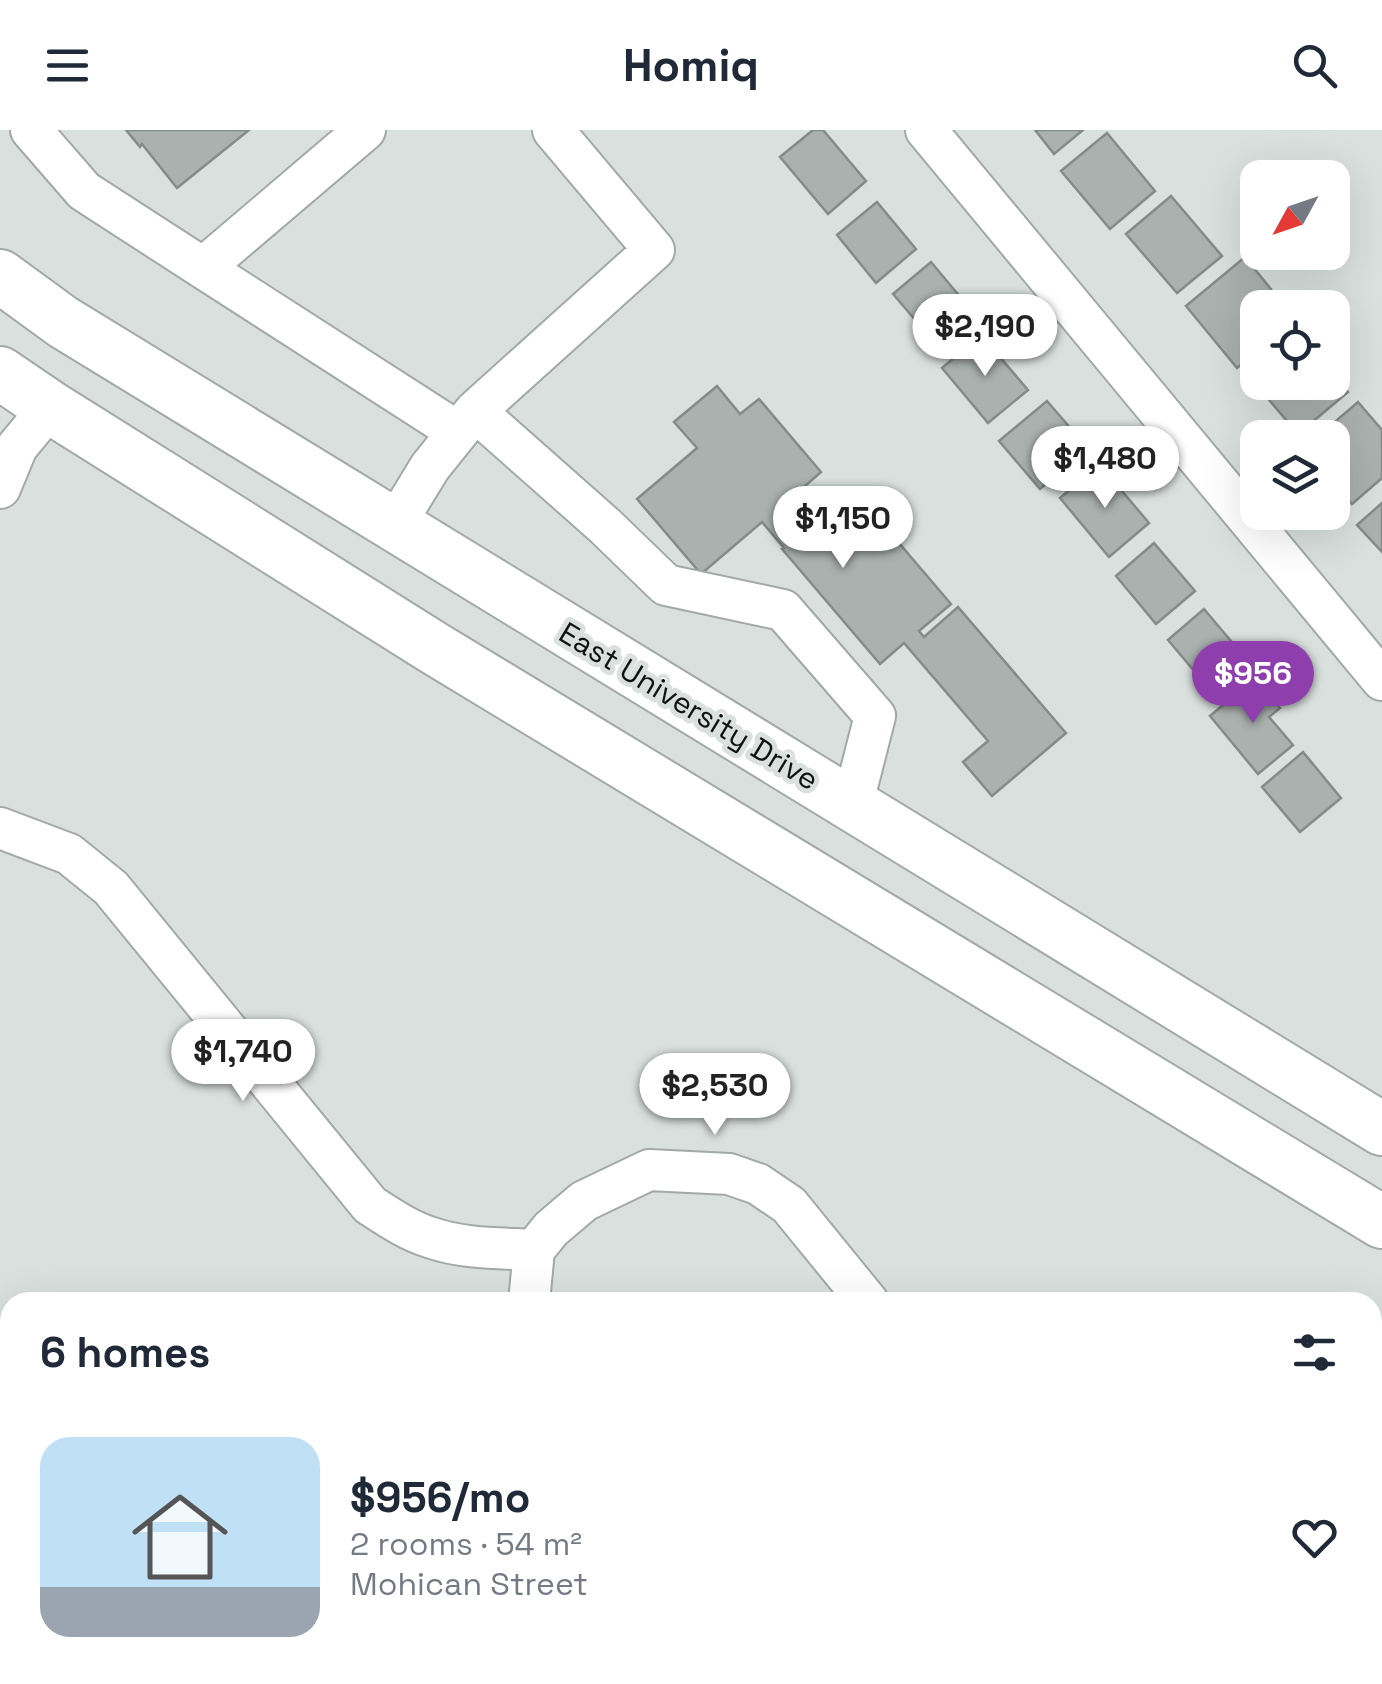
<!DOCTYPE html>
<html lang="en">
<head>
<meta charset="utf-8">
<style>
  body { margin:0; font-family:"Space Grotesk",sans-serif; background:#f2f2f3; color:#1f2937; height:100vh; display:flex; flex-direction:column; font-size:38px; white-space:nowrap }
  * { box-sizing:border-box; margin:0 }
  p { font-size:32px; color:#747a83 }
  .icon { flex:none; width:55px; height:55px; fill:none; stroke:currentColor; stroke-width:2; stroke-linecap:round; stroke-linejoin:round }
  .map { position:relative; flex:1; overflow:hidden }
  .details { position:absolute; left:0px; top:1162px; width:1382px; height:392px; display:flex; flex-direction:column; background:#fff; border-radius:30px 30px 0 0; box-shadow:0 10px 40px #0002 }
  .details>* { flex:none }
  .needle { width:65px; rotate:230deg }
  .fabs { position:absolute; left:1240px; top:30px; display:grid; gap:20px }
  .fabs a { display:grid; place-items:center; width:110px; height:110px; border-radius:20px; background:#fff; box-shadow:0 10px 40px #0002; font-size:50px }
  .price { position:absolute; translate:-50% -85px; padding:0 22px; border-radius:35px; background:#fff; color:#222; font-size:32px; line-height:65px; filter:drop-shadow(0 2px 5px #0008) }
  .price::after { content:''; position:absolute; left:50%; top:60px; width:30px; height:22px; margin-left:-15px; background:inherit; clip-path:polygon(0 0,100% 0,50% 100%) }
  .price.selected { background:#8f3eae; color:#fff }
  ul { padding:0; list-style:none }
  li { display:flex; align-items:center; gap:30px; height:250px; padding:0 40px }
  li span { display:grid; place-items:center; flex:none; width:280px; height:200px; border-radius:30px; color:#555 }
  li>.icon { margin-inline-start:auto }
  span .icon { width:120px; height:120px; fill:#fffc; stroke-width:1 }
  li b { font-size:42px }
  h2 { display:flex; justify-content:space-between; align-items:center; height:120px; padding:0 40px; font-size:42px }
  header { display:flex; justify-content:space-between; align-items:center; height:130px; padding:0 40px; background:#fff; font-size:45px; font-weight:800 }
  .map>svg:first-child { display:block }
  .building { fill:#aab1ae; stroke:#848b88; stroke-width:2.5 }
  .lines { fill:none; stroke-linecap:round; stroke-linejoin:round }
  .minor-casing { stroke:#a2a9a6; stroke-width:44 }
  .major-casing { stroke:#a2a9a6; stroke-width:56 }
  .minor { stroke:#fff; stroke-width:40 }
  .major { stroke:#fff; stroke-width:52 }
  .labels { text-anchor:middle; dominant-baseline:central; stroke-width:10; stroke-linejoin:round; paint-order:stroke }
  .street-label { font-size:30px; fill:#101211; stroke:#d9e0dd }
</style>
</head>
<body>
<header><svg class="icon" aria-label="menu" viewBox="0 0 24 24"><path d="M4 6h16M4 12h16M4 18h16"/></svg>Homiq<svg class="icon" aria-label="search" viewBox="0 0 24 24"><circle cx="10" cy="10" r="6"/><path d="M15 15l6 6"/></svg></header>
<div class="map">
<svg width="1382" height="1554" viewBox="0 0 1382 1554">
  <rect width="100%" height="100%" fill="#d9e0dd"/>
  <path class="building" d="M126,0H249L177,58L142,14L140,17Z
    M813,0H823L866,51L828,84L780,27Z
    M1035,0H1083L1054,24Z
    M1107,3L1155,61L1110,99L1061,41Z
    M1171,66L1222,126L1177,163L1126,104Z
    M877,72L916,119L876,153L837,105Z
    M1245,127L1286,178H1258V220L1237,238L1186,176Z
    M931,132L977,187L940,219L893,164Z
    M981,205L1028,260L988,293L942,238Z
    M1258,238V252H1332V243L1348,262L1298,304L1248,245Z
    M717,256L740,284L759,269L821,342L790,369L812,394L853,359L951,474L919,501L924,507L958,477L1066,603L992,666L963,632L988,611L904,513L880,534L782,419L784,418L762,392L701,444L637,369L697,318L674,292Z
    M1047,271L1079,308L1063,321L1072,332L1040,359L999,311Z
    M1358,272L1382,300V348L1352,374L1332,351V308H1316Z
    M1100,335L1149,393L1109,427L1060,368Z
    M1382,373V422L1357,395Z
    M1154,413L1195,461L1156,494L1116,446Z
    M1204,479L1252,536L1216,567L1168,510Z
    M1255,548L1280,578L1269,587L1293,615L1258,644L1210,586Z
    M1303,622L1341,668L1300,702L1262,657Z"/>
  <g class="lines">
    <g class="minor-casing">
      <path id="minor" d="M31,0L84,61L203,138L365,0
        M553,0L654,120L475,281L605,396L666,455L783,480L875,586L852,676
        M926,0L1382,550
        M203,138L458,302
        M0,358L17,317L50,277
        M394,396L430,337L475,281
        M0,698L69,724L111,758L370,1075C390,1088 409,1101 432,1108C464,1119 501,1118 534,1120
        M534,1120L551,1099L584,1071L649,1040L729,1044L758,1054L789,1075L868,1172
        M529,1172L534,1120
        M0,1474L10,1486
        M1372,1543L1382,1549
        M60,1545L67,1554
        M758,1545L765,1554"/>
    </g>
    <g class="major-casing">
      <path id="major" d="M0,146L63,192L1382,999
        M0,243L50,277L434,518L1382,1092"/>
    </g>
    <use href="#minor" class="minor"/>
    <use href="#major" class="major"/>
  </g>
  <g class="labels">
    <g class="street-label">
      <text transform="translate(689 576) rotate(31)">East University Drive</text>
    </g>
  </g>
</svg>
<div class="fabs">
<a><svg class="needle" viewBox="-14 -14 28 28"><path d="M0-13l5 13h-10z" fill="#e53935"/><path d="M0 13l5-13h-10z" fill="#747a83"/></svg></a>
<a><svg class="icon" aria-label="locate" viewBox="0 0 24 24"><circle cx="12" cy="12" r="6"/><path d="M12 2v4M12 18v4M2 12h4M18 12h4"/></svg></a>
<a><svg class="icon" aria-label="layers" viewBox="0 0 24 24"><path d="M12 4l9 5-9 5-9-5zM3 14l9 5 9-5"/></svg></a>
</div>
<b class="price" style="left:985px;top:249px">$2,190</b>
<b class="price" style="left:1105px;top:381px">$1,480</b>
<b class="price" style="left:843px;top:441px">$1,150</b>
<b class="price selected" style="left:1253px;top:596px">$956</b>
<b class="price" style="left:243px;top:974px">$1,740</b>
<b class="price" style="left:715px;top:1008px">$2,530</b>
<section class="details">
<h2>6 homes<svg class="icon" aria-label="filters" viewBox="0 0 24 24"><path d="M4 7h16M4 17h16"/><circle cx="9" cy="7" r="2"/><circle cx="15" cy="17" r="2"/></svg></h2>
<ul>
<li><span style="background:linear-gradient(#bfe0f5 75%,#9aa5b1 0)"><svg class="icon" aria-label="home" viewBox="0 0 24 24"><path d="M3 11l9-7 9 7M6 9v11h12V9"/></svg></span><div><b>$956/mo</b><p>2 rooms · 54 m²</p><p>Mohican Street</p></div><svg class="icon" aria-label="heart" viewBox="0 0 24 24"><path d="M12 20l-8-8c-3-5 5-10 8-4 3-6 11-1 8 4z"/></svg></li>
</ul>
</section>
</div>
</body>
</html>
